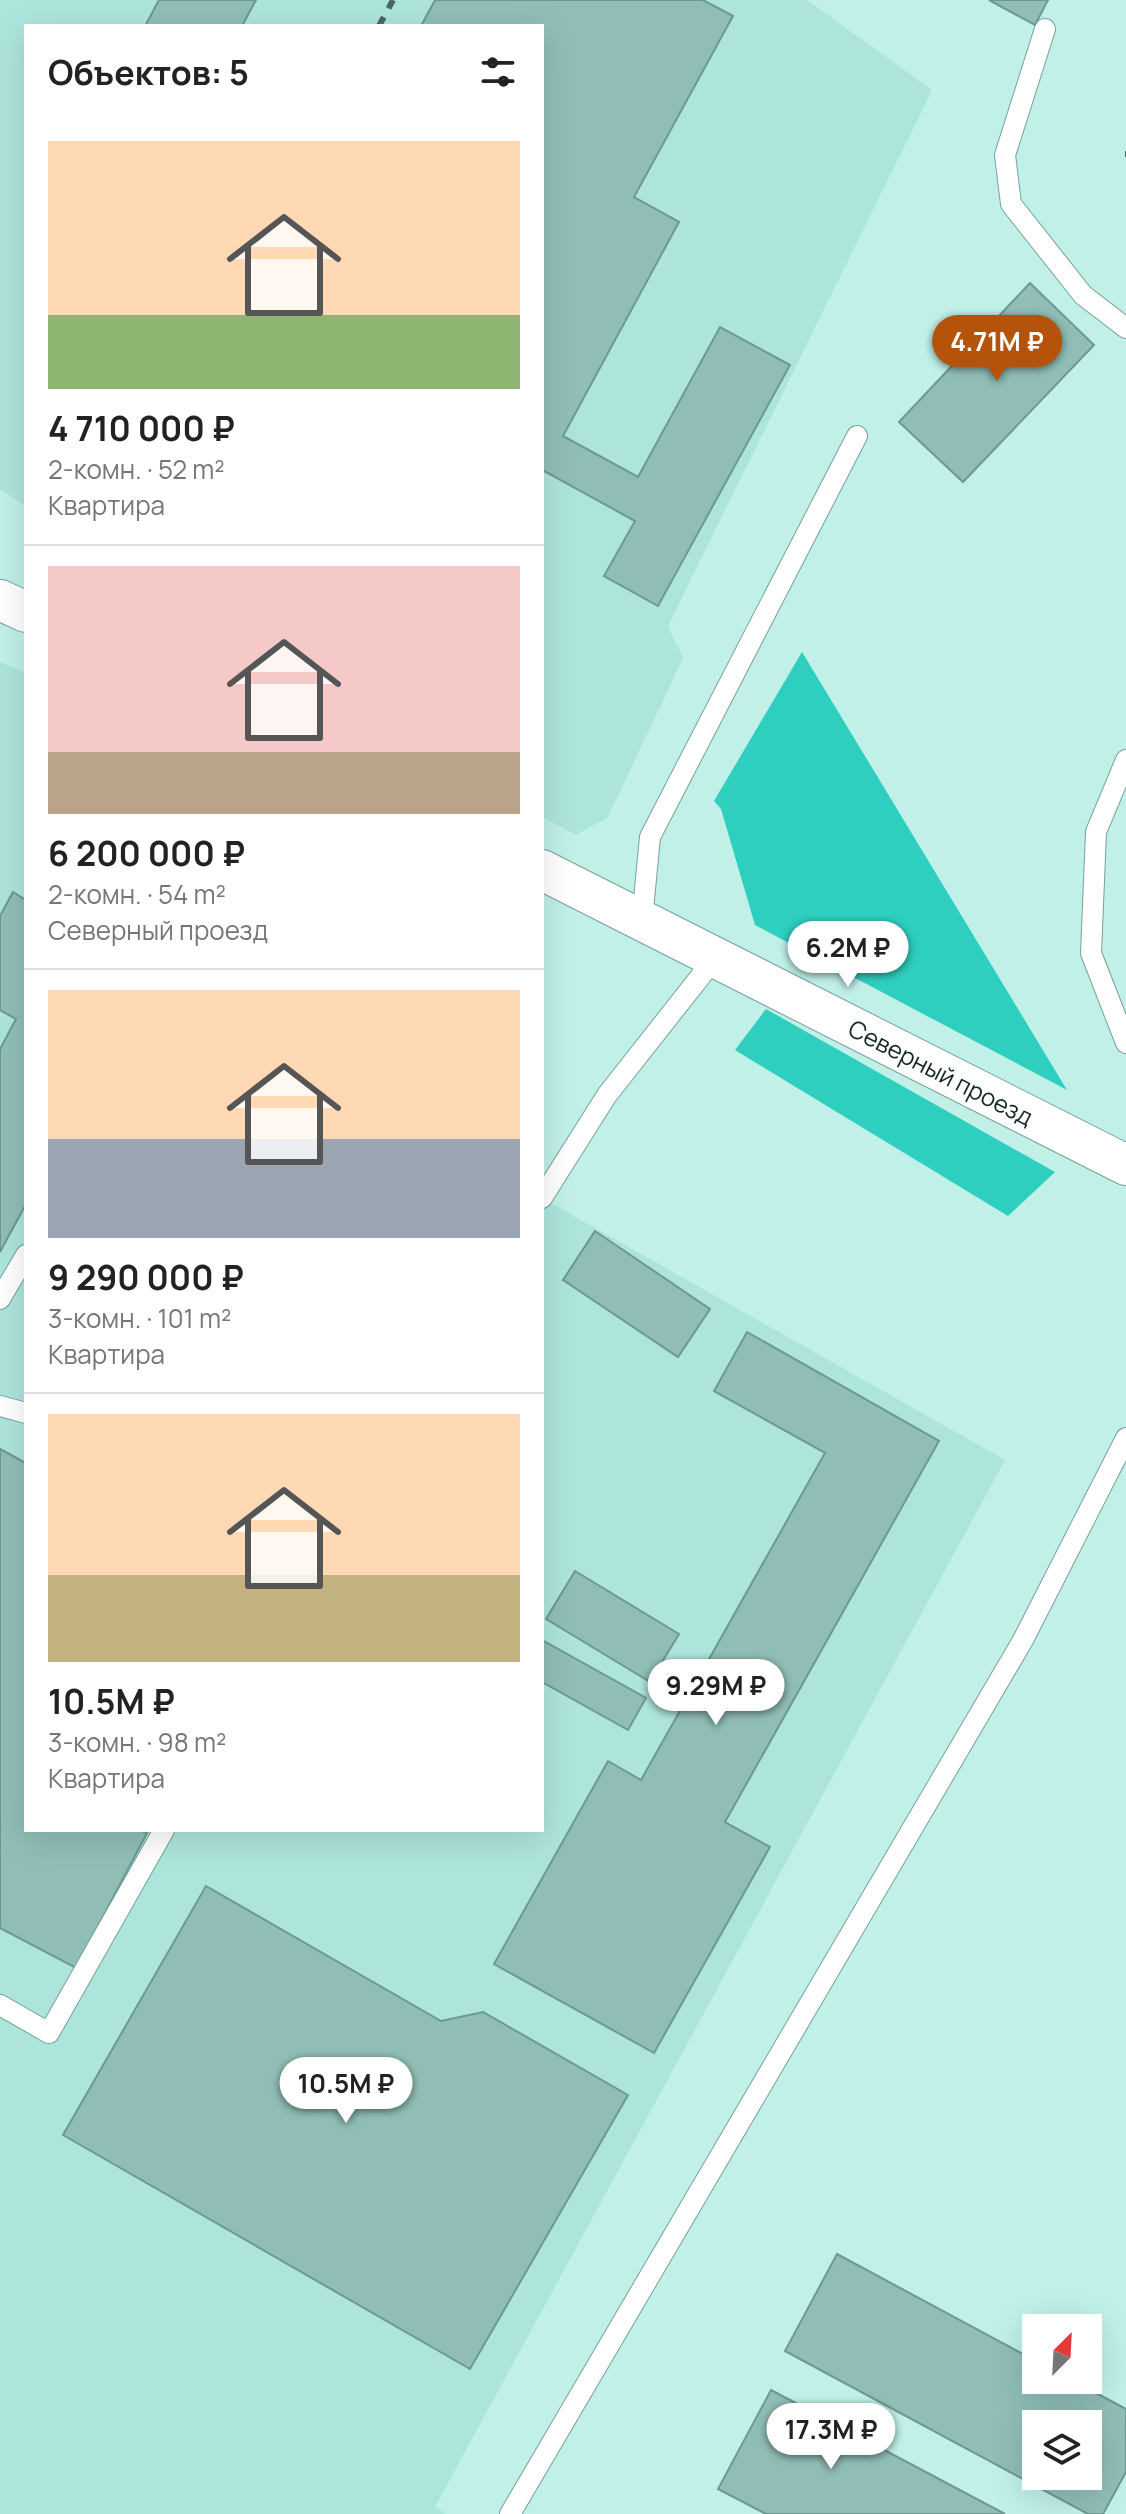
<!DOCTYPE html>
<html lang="ru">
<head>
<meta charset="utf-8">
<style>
  body { margin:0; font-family:Manrope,sans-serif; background:#f2f2f2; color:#222; height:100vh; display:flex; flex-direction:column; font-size:30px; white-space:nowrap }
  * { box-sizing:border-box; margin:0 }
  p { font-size:26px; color:#767676 }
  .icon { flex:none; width:44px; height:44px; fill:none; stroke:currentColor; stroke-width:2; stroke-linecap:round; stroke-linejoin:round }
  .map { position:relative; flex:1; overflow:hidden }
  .details { position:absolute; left:24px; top:24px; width:520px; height:1808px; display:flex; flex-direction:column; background:#fff; border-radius:0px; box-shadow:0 8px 32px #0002 }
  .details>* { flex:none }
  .needle { width:52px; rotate:24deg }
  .buttons { position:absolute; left:1022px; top:2314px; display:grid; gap:16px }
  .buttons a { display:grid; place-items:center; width:80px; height:80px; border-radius:0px; background:#fff; box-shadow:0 8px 32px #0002; font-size:40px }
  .price { position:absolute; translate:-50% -68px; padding:0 18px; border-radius:28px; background:#fff; color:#222; font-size:26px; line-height:52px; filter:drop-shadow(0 2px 4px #0008) }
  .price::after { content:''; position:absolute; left:50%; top:48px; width:24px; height:18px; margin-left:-12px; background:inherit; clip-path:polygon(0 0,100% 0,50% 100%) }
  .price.on { background:#b45309; color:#fff }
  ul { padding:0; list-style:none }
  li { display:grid; align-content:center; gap:16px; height:424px; padding:0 24px }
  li+li { border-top:2px solid #e0e0e0 }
  li span { display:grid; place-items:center; height:248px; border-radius:0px; color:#555 }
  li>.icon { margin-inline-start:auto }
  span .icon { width:144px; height:144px; fill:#fffc; stroke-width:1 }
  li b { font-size:34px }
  h2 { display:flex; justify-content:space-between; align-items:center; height:96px; padding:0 24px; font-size:34px }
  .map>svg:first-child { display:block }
  .built { fill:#ade5dc }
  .forest { fill:#2ecfbe }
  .building { fill:#90beb6; stroke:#6c9992; stroke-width:2; fill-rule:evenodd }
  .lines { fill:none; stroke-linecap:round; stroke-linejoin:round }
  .service-casing { stroke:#75a29a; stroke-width:22 }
  .minor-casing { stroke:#75a29a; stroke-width:42 }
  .service { stroke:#fff; stroke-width:20 }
  .minor { stroke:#fff; stroke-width:40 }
  .rail { stroke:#4c6863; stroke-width:6; stroke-dasharray:10 10; stroke-linecap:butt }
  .labels { text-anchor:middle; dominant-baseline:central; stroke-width:8; stroke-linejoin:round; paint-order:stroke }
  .street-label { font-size:24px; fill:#142623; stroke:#fff }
</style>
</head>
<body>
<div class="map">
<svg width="1126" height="2514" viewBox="0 0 1126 2514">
  <rect width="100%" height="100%" fill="#c0f0e8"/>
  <path class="built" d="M0,0H807L932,90L668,626L683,658L608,817L576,835L542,817V26H26V506L0,489Z
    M0,662L26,673V1830H542V1198L1005,1460L435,2507L446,2514H0Z"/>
  <path class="forest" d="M802,652L1067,1090L755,925L721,809L714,801Z
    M766,1009L1055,1172L1008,1216L735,1050Z"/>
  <path class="building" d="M159,0H256L242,26H145Z
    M435,0H703L733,16L634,197L679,222L563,436L638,477L720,327L790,365L658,606L604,576L635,521L542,470V26H421Z
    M989,0H1048L1035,25Z
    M1030,283L1094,345L963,482L899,422Z
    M13,892L26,900V1204L0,1252V1049L16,1019L0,1010V916Z
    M595,1231L710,1309L678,1357L563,1280Z
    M747,1332L939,1441L725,1822L770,1847L654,2053L494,1964L608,1761L641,1780L825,1453L714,1391Z
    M0,1449L26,1463V1830H141L147,1833L76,1968L0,1928Z
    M575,1571L679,1634L650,1682L546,1619Z
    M542,1640L646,1698L628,1730L542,1682Z
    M206,1886L441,2021L483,2012L628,2095L470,2369L63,2135Z
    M837,2254L1036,2361V2380H1072L1126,2409V2472L1103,2514H1088L785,2351ZM1036,2424H1088V2476H1036Z
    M771,2390L1005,2514H766L718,2489Z"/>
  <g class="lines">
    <g class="service-casing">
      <path id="service" d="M1045,29L1005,155L1011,204L1083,295L1126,328
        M1126,760L1096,832L1091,953L1126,1043
        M642,920L650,837L857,436
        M542,1198L607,1095L715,958
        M0,1299L26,1255
        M0,1406L26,1413
        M0,2005L49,2033L164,1830
        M510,2514L1023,1640L1126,1438"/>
    </g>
    <g class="minor-casing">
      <path id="minor" d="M0,600L26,612
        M542,870L1126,1165"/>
    </g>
    <use href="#service" class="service"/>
    <use href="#minor" class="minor"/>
    <path class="rail" d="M379,26L393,0
      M1125,154H1126"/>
  </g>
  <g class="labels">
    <g class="street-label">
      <text transform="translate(941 1072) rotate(27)">Северный проезд</text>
    </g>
  </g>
</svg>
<div class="buttons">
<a><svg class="needle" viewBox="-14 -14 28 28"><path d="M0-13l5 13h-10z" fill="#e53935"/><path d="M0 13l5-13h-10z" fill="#767676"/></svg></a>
<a><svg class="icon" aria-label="layers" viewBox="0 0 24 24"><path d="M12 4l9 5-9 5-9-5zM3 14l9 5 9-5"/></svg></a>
</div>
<b class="price on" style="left:997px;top:383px">4.71M ₽</b>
<b class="price" style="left:848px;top:989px">6.2M ₽</b>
<b class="price" style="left:716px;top:1727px">9.29M ₽</b>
<b class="price" style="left:346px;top:2125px">10.5M ₽</b>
<b class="price" style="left:831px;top:2471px">17.3M ₽</b>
<section class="details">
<h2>Объектов: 5<svg class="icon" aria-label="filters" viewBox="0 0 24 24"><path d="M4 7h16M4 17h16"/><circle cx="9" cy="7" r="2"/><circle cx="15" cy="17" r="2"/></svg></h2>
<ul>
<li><span style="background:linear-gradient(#ffd9b3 70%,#8fb573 0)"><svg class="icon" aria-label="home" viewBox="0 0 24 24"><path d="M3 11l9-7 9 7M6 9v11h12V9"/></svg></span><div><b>4 710 000 ₽</b><p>2-комн. · 52 m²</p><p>Квартира</p></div></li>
<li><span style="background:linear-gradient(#f6c9c9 75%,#b9a48a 0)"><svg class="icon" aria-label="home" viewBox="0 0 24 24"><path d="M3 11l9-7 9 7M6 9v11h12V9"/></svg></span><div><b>6 200 000 ₽</b><p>2-комн. · 54 m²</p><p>Северный проезд</p></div></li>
<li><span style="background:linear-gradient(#ffd9b3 60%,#9aa5b1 0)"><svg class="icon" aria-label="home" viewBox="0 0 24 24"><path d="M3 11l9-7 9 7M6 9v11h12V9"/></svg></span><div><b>9 290 000 ₽</b><p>3-комн. · 101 m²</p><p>Квартира</p></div></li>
<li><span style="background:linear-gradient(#ffd9b3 65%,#c2b280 0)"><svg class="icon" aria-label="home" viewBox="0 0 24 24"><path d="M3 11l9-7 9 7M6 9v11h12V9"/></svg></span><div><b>10.5M ₽</b><p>3-комн. · 98 m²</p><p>Квартира</p></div></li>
</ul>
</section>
</div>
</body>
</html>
